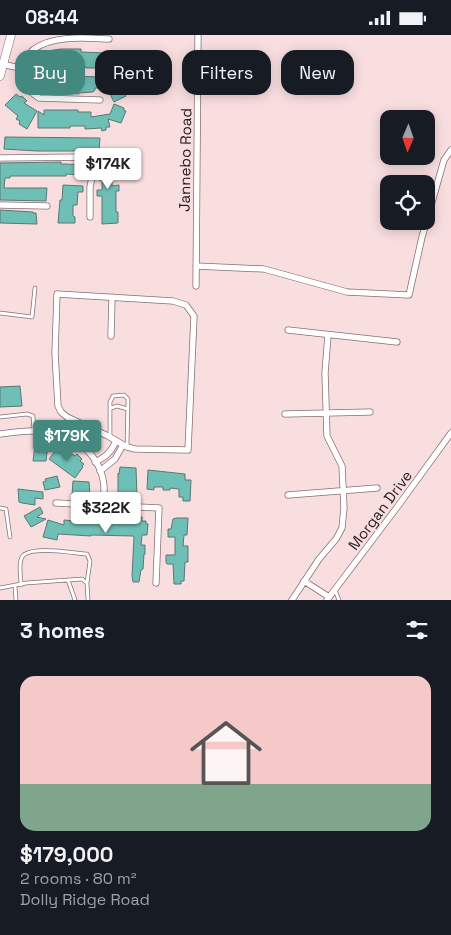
<!DOCTYPE html>
<html lang="en">
<head>
<meta charset="utf-8">
<style>
  body { margin:0; font-family:"Space Grotesk",sans-serif; background:#20242c; color:#f1f3f6; height:100vh; display:flex; flex-direction:column; font-size:19px; white-space:nowrap }
  * { box-sizing:border-box; margin:0 }
  p { font-size:16px; color:#9ea1a6 }
  .icon { flex:none; width:28px; height:28px; fill:none; stroke:currentColor; stroke-width:2; stroke-linecap:round; stroke-linejoin:round }
  .map { position:relative; height:565px; overflow:hidden }
  .sheet { display:flex; flex-direction:column; background:#171b24; flex:1 }
  .sheet>* { flex:none }
  .hud { position:absolute; left:15px; top:15px; width:421px; height:45px; display:flex; gap:10px }
  .needle { width:32px; rotate:182deg }
  .tools { position:absolute; left:380px; top:75px; display:grid; gap:10px }
  .tools a { display:grid; place-items:center; width:55px; height:55px; border-radius:10px; background:#171b24; box-shadow:0 2px 12px #0003; font-size:25px }
  .price { position:absolute; translate:-50% -42px; padding:0 11px; border-radius:5px; background:#fff; color:#222; font-size:16px; line-height:32px; filter:drop-shadow(0 1px 2px #0008) }
  .price::after { content:''; position:absolute; left:50%; top:30px; width:15px; height:11px; margin-left:-8px; background:inherit; clip-path:polygon(0 0,100% 0,50% 100%) }
  .price.current { background:#438980; color:#fff }
  ul { padding:0; list-style:none }
  li { display:grid; align-content:center; gap:10px; height:265px; padding:0 20px }
  li+li { border-top:1px solid #363941 }
  li span { display:grid; place-items:center; height:155px; border-radius:15px; color:#555 }
  li>.icon { margin-inline-start:auto }
  span .icon { width:90px; height:90px; fill:#fffc; stroke-width:1 }
  li b { font-size:21px }
  h2 { display:flex; justify-content:space-between; align-items:center; height:60px; padding:0 20px; font-size:21px }
  .chip { padding:0 18px; border-radius:15px; background:#171b24; box-shadow:0 2px 12px #0003; font-size:18px; line-height:45px }
  .chip.current { background:#438980; color:#fff }
  .status { display:flex; justify-content:space-between; align-items:center; height:35px; padding:0 25px; background:#171b24; direction:ltr }
  .status svg { height:14px; fill:currentColor }
  .map>svg:first-child { display:block }
  .building { fill:#6ebfb5; stroke:#5d7672; fill-rule:evenodd }
  .lines { fill:none; stroke-linecap:round; stroke-linejoin:round }
  .lane-casing { stroke:#866f71; stroke-width:4.5 }
  .street-casing { stroke:#866f71; stroke-width:7 }
  .secondary-casing { stroke:#866f71; stroke-width:9 }
  .lane { stroke:#fff; stroke-width:3 }
  .street { stroke:#fff; stroke-width:5.5 }
  .secondary { stroke:#fff; stroke-width:8 }
  .labels { text-anchor:middle; dominant-baseline:central; stroke-width:4; stroke-linejoin:round; paint-order:stroke }
  .street-label { font-size:15px; fill:#251b1c; stroke:#f9dee0 }
</style>
</head>
<body>
<div class="status"><b>08:44</b><svg viewBox="0 0 49 12"><path d="M0 12V9h3v3zM5 12V6h3v6zM10 12V3h3v9zM15 12V0h3v12zM26 1h20v11H26zM47 4h2v5h-2z"/></svg></div>
<div class="map">
<svg width="451" height="565" viewBox="0 0 451 565">
  <rect width="100%" height="100%" fill="#f9dee0"/>
  <path class="building" d="M61,14H81V17L105,18V21H110L111,53H95V55L93,57L79,58V59L39,57V53H34V41L35,38H42V20H47V16ZM73,30H84L86,33H102L101,42L66,41V43H57V41H54V32H73Z
    M121,51L126,61L114,67L109,57Z
    M16,59L20,62L22,61L27,66L24,68L37,76L27,94L19,89L20,86L16,84L18,81L5,70Z
    M114,69L124,73V76H126L121,88L108,84L110,92H106V95L102,96L101,93L85,94V91H70V93H38V76L44,80V75H78V77H91V82L110,79Z
    M5,102L100,103L99,116H37L4,114Z
    M101,120H115V139H112V151L119,150V156H116V177H118V188L102,189V161H97V155H102V145H99L100,134H101Z
    M61,127V129H66L85,130V137H82V140L66,139V141H10V143H5L4,153H47L46,166L0,165V128Z
    M63,150L83,151V157H78L77,170H73V181L75,182V188H58L60,165H62Z
    M0,175L33,177V178H36L37,189L0,188Z
    M20,351L22,371L0,372V352Z
    M41,409L48,410L46,426H33L35,410L41,411Z
    M59,411L75,421L77,419L82,424L80,426L84,429L82,431L83,432L75,443L49,424Z
    M120,432L136,433L137,462L118,461V438L119,439Z
    M148,435L185,439V445H191L190,466H183V462H179V454L170,453V455H163V452H154V455L147,454Z
    M57,441L60,452L45,455L43,447L46,446L45,444Z
    M73,446L89,447L90,461L72,460Z
    M18,454L43,457V464L35,463V470L22,468L19,467Z
    M40,472L43,478L37,482L46,484L31,492L24,481Z
    M86,481L104,482V484L113,485V482L134,485V482H142V486H146V489H148L147,500H142L141,510H145V519H144L143,534L141,535L139,547H133L132,541L134,502L133,501L91,500V501L58,499L57,505L43,502L48,485L64,490V485L86,487Z
    M176,483H188L187,500H184L183,511H188V527H185L184,546H181V549H174L173,529H167L166,527V520H175V502H168V494H171L173,484Z"/>
  <g class="lines">
    <g class="lane-casing">
      <path id="lane" d="M0,278L32,282L35,253
        M111,373L117,371L128,374
        M0,382L27,379L33,381L34,395
        M110,402V367L113,361L124,360L128,364L127,411
        M0,473L6,474L10,502
        M68,545L75,565
        M21,550C21,542 18,529 22,522C29,510 73,518 87,519L90,526L87,548
        M15,551L16,565
        M0,553L26,548L82,544L87,548L88,565
        M335,555L339,565"/>
    </g>
    <g class="street-casing">
      <path id="street" d="M1,29L20,33C24,27 28,19 34,14C54,0 84,3 109,4
        M20,33L27,54L39,63L100,65
        M0,123L84,122L90,127L94,133L90,152V182
        M0,170L47,171
        M196,231L264,234L347,257L409,260L422,202L444,125L451,115
        M196,251L198,0
        M57,259L173,266L186,270L194,281L188,415L135,414L127,412L108,401L67,382L61,377L58,371L55,318Z
        M288,295L397,307
        M111,301L112,262
        M285,379L370,377
        M0,399C15,397 31,395 47,396C75,398 101,421 104,451C104,457 104,464 104,470
        M95,427C106,422 111,417 116,406
        M100,436L115,424L123,410
        M288,460L377,453
        M56,468L159,473L156,548
        M304,546L329,562
        M292,565L319,524L336,504L342,493L344,473L342,431L327,401L325,338L328,300
        M327,565L398,471L451,398"/>
    </g>
    <g class="secondary-casing">
      <path id="secondary" d="M0,41L11,0"/>
    </g>
    <use href="#lane" class="lane"/>
    <use href="#street" class="street"/>
    <use href="#secondary" class="secondary"/>
  </g>
  <g class="labels">
    <g class="street-label">
      <text transform="translate(185 125) rotate(-89)">Jannebo Road</text>
      <text transform="translate(380 475) rotate(-53)">Morgan Drive</text>
    </g>
  </g>
</svg>
<div class="tools">
<a><svg class="needle" viewBox="-14 -14 28 28"><path d="M0-13l5 13h-10z" fill="#e53935"/><path d="M0 13l5-13h-10z" fill="#9ea1a6"/></svg></a>
<a><svg class="icon" aria-label="locate" viewBox="0 0 24 24"><circle cx="12" cy="12" r="6"/><path d="M12 2v4M12 18v4M2 12h4M18 12h4"/></svg></a>
</div>
<b class="price" style="left:108px;top:155px">$174K</b>
<b class="price current" style="left:67px;top:427px">$179K</b>
<b class="price" style="left:106px;top:499px">$322K</b>
<div class="hud">
<a class="chip current">Buy</a>
<a class="chip">Rent</a>
<a class="chip">Filters</a>
<a class="chip">New</a>
</div>
</div>
<section class="sheet">
<h2>3 homes<svg class="icon" aria-label="filters" viewBox="0 0 24 24"><path d="M4 7h16M4 17h16"/><circle cx="9" cy="7" r="2"/><circle cx="15" cy="17" r="2"/></svg></h2>
<ul>
<li><span style="background:linear-gradient(#f6c9c9 70%,#7fa58c 0)"><svg class="icon" aria-label="home" viewBox="0 0 24 24"><path d="M3 11l9-7 9 7M6 9v11h12V9"/></svg></span><div><b>$179,000</b><p>2 rooms · 80 m²</p><p>Dolly Ridge Road</p></div></li>
</ul>
</section>
</body>
</html>
